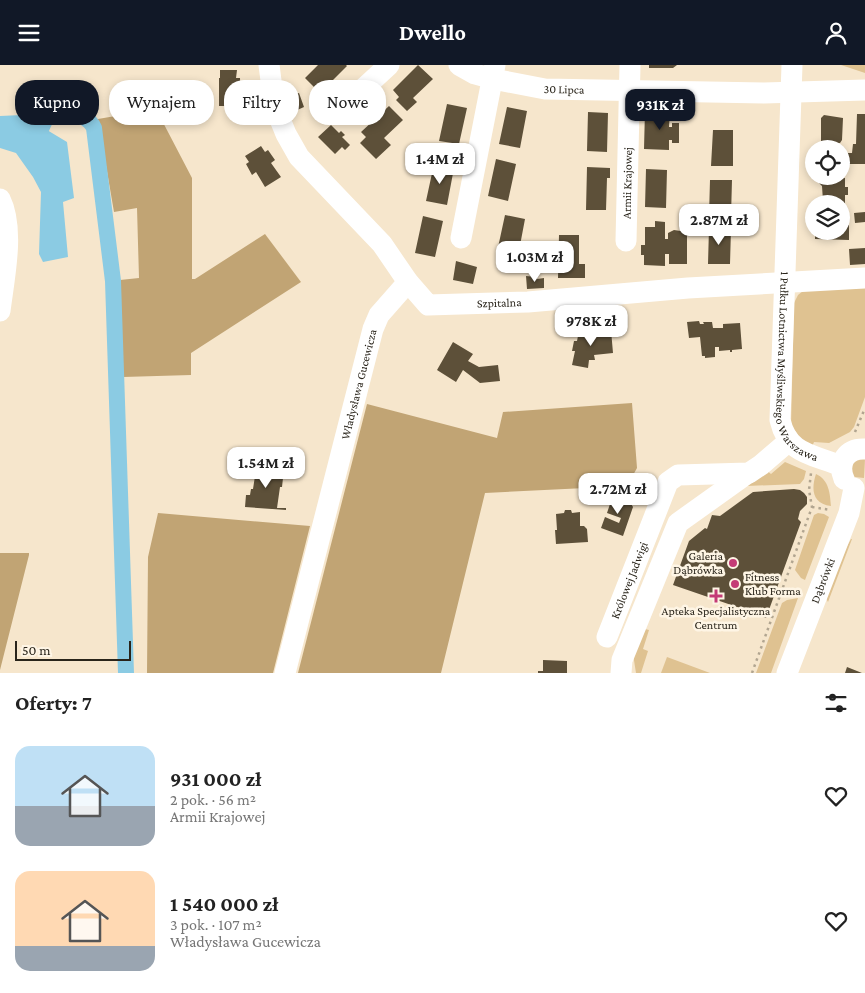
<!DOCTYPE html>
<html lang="pl">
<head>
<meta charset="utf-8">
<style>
  body { margin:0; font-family:"Crimson Pro",serif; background:#f2f2f2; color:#222; height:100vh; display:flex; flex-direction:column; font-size:19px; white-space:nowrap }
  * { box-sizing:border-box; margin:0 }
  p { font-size:16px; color:#767676 }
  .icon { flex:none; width:28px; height:28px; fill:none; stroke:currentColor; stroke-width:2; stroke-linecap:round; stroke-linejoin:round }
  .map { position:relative; height:608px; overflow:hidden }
  .side { display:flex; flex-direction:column; background:#fff; flex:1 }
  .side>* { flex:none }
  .banner { position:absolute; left:15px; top:15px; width:500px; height:45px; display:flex; gap:10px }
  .buttons { position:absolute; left:805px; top:75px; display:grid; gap:10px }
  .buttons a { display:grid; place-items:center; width:45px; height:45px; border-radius:50%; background:#fff; box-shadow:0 2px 8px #0003; font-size:25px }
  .scale { position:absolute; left:15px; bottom:12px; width:116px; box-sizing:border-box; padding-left:5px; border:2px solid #29241a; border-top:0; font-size:14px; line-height:18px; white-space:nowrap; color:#29241a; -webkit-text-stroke:4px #fef5e5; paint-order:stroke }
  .price { position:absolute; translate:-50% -42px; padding:0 11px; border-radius:10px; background:#fff; color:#222; font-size:16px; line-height:32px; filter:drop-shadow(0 1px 2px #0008) }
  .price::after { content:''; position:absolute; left:50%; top:30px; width:15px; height:11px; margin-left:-8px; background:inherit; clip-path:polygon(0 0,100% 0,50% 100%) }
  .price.active { background:#111827; color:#fff }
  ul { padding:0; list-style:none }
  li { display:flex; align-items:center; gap:15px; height:125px; padding:0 15px }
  li span { display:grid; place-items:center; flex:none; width:140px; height:100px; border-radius:15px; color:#555 }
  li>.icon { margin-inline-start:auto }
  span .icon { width:60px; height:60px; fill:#fffc; stroke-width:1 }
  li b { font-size:21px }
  h2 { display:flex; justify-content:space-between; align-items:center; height:60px; padding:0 15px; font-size:21px }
  .chip { padding:0 18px; border-radius:20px; background:#fff; box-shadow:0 2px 8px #0003; font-size:18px; line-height:45px }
  .chip.active { background:#111827; color:#fff }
  header { display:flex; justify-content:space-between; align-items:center; height:65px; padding:0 15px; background:#111827; color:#fff; font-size:22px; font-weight:700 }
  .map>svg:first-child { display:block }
  .green { fill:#dfc291 }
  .forest { fill:#c1a474 }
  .water { fill:#8bcbe3 }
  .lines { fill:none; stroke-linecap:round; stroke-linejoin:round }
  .canal { stroke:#8bcbe3; stroke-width:16 }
  .building { fill:#5d5039 }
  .path { stroke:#b1a590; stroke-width:2.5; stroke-dasharray:2.5 4; stroke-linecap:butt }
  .minor { stroke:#fff; stroke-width:21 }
  .poi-dot { fill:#c43b76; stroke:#fef5e5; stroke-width:2 }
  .labels { text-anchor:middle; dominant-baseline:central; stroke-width:5; stroke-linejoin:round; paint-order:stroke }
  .street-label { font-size:12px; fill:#29241a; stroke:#fef5e5 }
  .poi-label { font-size:12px; fill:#29241a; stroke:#fef5e5; text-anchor:end }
</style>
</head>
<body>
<header><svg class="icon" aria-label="menu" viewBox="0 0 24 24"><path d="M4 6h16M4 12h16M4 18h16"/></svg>Dwello<svg class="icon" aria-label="person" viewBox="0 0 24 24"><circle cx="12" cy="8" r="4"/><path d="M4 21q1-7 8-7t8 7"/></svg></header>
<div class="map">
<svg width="865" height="608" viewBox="0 0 865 608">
  <rect width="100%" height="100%" fill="#f6e6cc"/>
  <path class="green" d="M841,0H865V8Z
    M865,220V332L854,362L850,367L829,378L814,377L812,382L802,376L791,360L794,238L798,230L803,226Z
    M854,394H865L864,413L855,412L851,409Z
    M785,397L806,406L804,414L800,419L746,421L766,405L771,409Z
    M816,409C829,415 830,428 831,441C812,439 811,424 816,409Z
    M818,448L824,449L829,452L805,515L801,513L795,505L814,450Z
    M851,474H852L828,537L825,531L842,490Z
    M798,533L771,608H756L782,538L787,535Z
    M641,563L649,565L643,584L648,586L641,608H636L633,589Z
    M667,592L710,608H661Z"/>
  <path class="forest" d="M156,44L192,113V214H195L265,169L301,217L191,288V310L123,312L120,215L139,213L137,143L114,147L98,54Z
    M632,338L637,403L627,421L485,428L441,608H298L367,339L497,373L503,347Z
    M158,448L310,461L273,608H147L148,492Z
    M0,488H29V490L0,605Z"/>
  <path class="water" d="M22,50L67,77L74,133L63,137L68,192L43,197L39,189L41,127L33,112L16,88L0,83V51Z"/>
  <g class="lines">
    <path class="canal" d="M42,62L54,36C65,42 90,52 94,63L113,216L126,608"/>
  </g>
  <path class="building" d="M318,0H346L347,1L320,28L305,13Z
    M418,0L433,14L413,33L417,37L407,46L396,35L399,32L393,25Z
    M649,0H677L673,3H649Z
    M220,5H237L236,13H240L241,41H219V13H220Z
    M299,28L304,42L295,46L289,31Z
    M447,39L467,43L459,79L439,76Z
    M389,41L403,55L384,73L391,80L376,94L360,78L366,72L361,67Z
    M507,42L527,46L520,83L499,79Z
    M645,45L656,46V53L660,54V46H670L669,62H672V58H679V78H672V75H669V85L644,84Z
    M588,47L608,48L607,87L587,86Z
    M857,49H865V99H848V88H852L853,79H856Z
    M824,50L843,53L842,75L840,78L821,77V53Z
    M331,60L339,68L341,66L345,70L342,72L350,80L345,85L342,82L335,89L318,72Z
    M713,65H733V101H711Z
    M261,81L265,87L268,85L275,95L271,98L281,112L265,122L256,107L252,110L246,99L249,97L245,91Z
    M496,94L516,99L508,136L488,131Z
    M434,99L454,103L447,140L426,136Z
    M587,102L610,103V113H607L606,145H586Z
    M646,104L667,105L666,143L645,142Z
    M822,111L836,113V111H840V113H845V122H848V130H845V138L820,139V136H823L822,121L819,118L820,113Z
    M710,115H732L731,151H709Z
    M865,147V157L855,158L854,148Z
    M505,150L525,154L518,191L497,187Z
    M423,151L443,156L435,192L415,188Z
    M655,156L665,157V174H668V168L674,165L687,167V199H669V189H665V201L644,200V190H641V180H645V162H655Z
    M841,160H849V175L815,174V166H841Z
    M709,163L731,164L730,199H708Z
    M559,170H579V199H585V213H558Z
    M865,183V199L850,200L849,184Z
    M456,196L477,202L473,219L453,215Z
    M526,211L537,212V214L544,213V223L527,224Z
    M699,256L700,259H704L703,257H712L713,263H723V259L740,258L742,284L732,285V287H730V285L719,286V282H715V292L705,293V291H702L700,272L689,273L687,257Z
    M611,265L613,288L594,290L595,295H589L588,303L572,300L575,286H572L574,276H577L579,266L587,268L586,270L593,272H595V266Z
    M453,277L473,289L468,296L479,302L498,300L500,316L480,318L463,305L456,317L437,305Z
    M258,402H280L279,413H283L282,422H280L277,443H286V445L245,442L246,430H250L251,424H253L255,411H257Z
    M794,424L800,425L804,428L807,432V439L800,446L798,454L801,457L766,553L750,547V545L740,542V543L673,520L689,476L705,463L707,464L712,450L720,451L753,427Z
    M613,430L628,434L633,442L623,471L601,463L605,452L619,458L621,453L607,448Z
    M565,445H571L572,448L580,447V461H584L587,464L588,477L556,479L555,465H557L556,449L564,448Z
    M543,595L567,596V608H538V606H543Z
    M847,602L862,608H845Z"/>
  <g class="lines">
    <path class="path" d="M855,367L865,343
      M812,442L831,445
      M752,608L812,442L809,425L811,408"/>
    <g class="minor">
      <path id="s1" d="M269,0L273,31L277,47L286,69L299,92L382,179L408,217L428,240L528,237L688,223L865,213"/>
      <path id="s2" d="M459,0L475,9L493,14L545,24L764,28L865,25"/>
      <path id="s3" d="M792,0L780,355C788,390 813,389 841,401"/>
      <path d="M338,47L389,0"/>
      <path d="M0,134C15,164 4,213 0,246"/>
      <path d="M461,173L495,0"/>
      <path id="s4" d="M626,176L630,0"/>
      <path d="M844,414C837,397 847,383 865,384"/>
      <path id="s5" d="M607,572L668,417L678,410L749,408L761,400L789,376"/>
      <path id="s6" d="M285,608L373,264L379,250L408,217"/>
      <path d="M621,608L622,595L678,458L748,408"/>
      <path id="s7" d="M787,608L849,448L854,423"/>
    </g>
  </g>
  <g class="poi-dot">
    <circle cx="733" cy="498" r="5"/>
    <circle cx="735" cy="519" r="5"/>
    <path d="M713.5 523.5h5v5h5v5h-5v5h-5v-5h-5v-5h5z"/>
  </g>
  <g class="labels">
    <g class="street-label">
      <text stroke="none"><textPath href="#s2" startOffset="109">30 Lipca</textPath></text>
      <text stroke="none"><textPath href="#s4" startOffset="58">Armii Krajowej</textPath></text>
      <text stroke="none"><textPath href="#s1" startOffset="366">Szpitalna</textPath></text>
      <text stroke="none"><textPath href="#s3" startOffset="309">1 Pułku Lotnictwa Myśliwskiego Warszawa</textPath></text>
      <text stroke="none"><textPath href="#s6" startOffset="298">Władysława Gucewicza</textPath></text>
      <text stroke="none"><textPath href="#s5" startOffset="61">Królowej Jadwigi</textPath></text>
      <text stroke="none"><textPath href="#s7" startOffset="99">Dąbrówki</textPath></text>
    </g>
    <g class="poi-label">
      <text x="723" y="491">Galeria<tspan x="723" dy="14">Dąbrówka</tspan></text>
      <text x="745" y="512" text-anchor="start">Fitness<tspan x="745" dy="14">Klub Forma</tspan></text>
      <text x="716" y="546" text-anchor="middle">Apteka Specjalistyczna<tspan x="716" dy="14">Centrum</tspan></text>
    </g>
  </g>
</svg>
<div class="buttons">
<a><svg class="icon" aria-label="locate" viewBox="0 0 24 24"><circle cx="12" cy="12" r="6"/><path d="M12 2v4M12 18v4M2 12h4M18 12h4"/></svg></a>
<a><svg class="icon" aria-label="layers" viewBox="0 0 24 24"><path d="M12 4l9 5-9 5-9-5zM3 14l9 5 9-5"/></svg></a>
</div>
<div class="scale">50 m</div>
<b class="price active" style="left:660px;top:66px">931K zł</b>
<b class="price" style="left:440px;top:120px">1.4M zł</b>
<b class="price" style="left:719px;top:181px">2.87M zł</b>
<b class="price" style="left:535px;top:218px">1.03M zł</b>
<b class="price" style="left:591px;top:282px">978K zł</b>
<b class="price" style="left:266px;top:424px">1.54M zł</b>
<b class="price" style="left:618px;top:450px">2.72M zł</b>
<div class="banner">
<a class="chip active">Kupno</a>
<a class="chip">Wynajem</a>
<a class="chip">Filtry</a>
<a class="chip">Nowe</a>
</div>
</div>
<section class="side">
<h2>Oferty: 7<svg class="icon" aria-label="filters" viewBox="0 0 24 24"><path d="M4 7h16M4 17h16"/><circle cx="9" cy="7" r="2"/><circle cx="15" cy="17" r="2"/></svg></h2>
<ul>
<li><span style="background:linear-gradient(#bfe0f5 60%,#9aa5b1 0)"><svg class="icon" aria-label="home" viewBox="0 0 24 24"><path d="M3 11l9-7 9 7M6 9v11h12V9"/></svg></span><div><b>931 000 zł</b><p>2 pok. · 56 m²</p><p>Armii Krajowej</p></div><svg class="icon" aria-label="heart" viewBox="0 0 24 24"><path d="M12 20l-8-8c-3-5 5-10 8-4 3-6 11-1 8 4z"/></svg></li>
<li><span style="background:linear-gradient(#ffd9b3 75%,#9aa5b1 0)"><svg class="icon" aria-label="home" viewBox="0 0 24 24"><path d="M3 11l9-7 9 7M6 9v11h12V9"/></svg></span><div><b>1 540 000 zł</b><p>3 pok. · 107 m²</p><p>Władysława Gucewicza</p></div><svg class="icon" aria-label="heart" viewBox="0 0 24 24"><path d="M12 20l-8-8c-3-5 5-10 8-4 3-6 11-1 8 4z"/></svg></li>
</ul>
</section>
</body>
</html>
